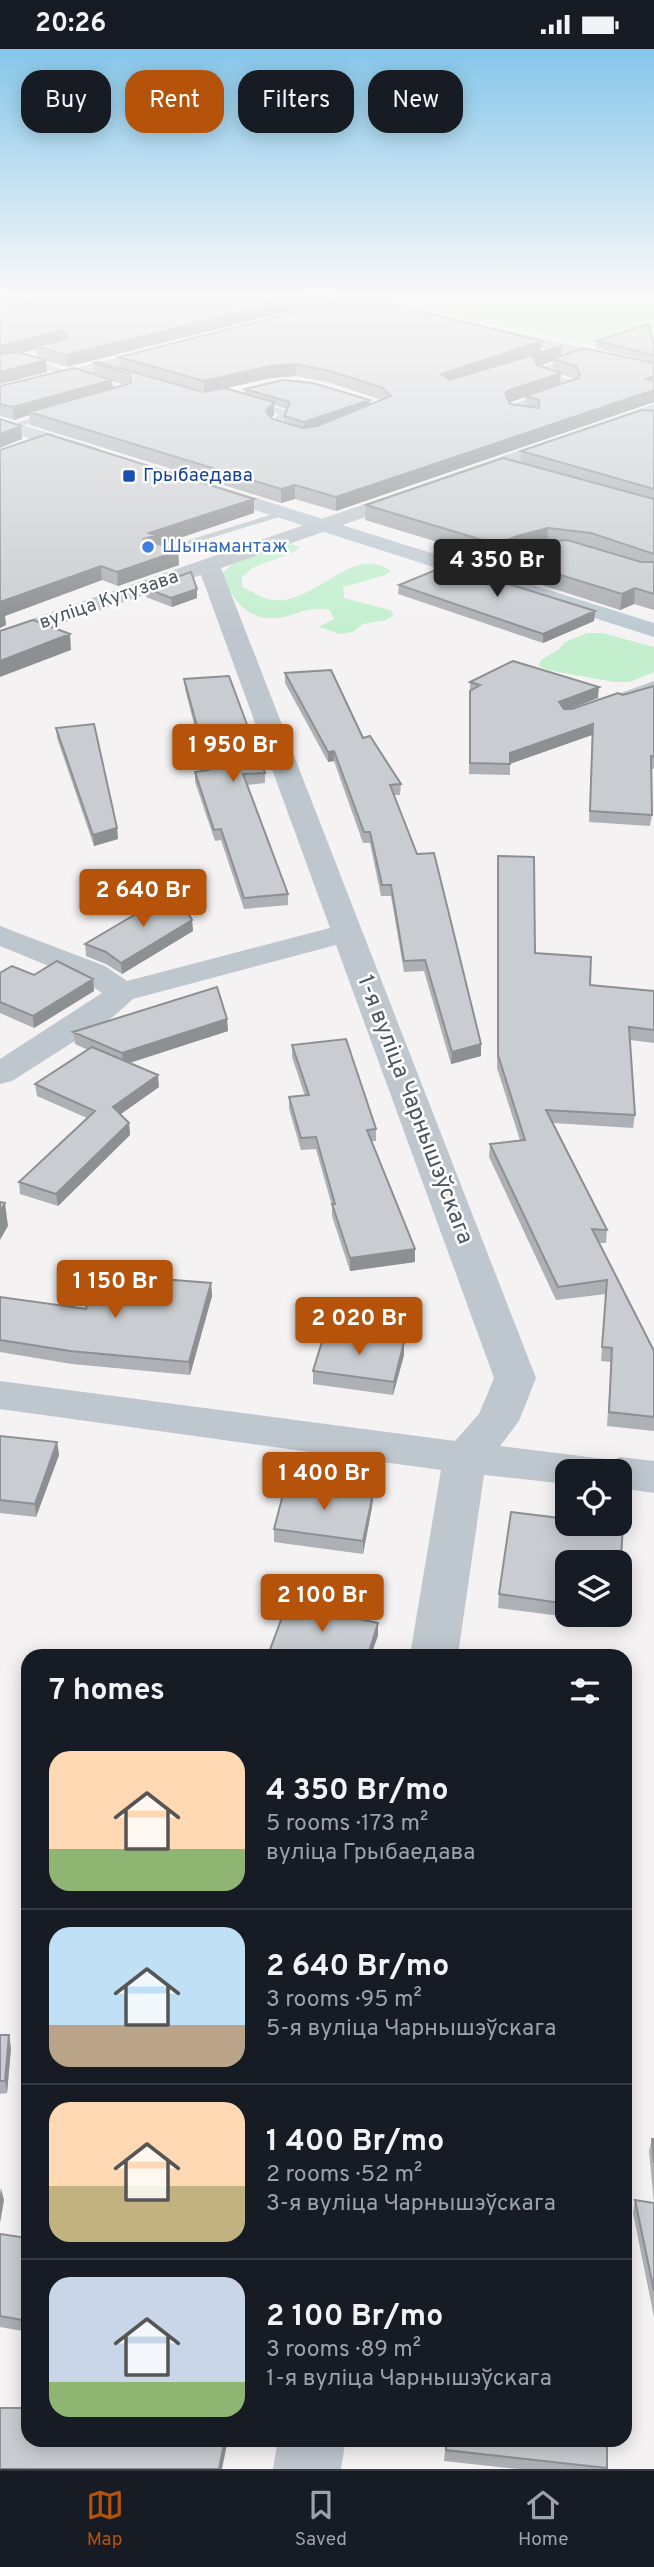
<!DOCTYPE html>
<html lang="en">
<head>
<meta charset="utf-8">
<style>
  body { margin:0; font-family:Overpass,sans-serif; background:#242831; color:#f1f3f6; height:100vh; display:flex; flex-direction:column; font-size:26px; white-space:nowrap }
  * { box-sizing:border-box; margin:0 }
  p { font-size:23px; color:#9ea1a6 }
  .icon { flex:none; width:38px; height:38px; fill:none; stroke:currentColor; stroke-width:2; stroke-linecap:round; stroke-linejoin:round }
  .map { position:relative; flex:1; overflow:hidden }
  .panel { position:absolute; left:21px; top:1600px; width:611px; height:798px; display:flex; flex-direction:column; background:#171b24; border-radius:21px; box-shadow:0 4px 18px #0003 }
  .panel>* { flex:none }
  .hud { position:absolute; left:21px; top:21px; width:612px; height:63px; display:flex; gap:14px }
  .buttons { position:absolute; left:555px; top:1410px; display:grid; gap:14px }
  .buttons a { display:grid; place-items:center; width:77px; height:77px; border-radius:14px; background:#171b24; box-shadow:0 4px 18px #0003; font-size:35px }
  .price { position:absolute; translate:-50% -60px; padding:0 16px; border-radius:7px; background:#b45309; color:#fff; font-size:23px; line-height:46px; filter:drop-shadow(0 2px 4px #0008) }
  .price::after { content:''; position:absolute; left:50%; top:42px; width:21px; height:16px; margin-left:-10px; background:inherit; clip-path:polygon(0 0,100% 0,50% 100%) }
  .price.selected { background:#222; color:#fff }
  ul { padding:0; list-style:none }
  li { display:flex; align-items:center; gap:21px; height:175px; padding:0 28px }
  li+li { border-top:2px solid #363941 }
  li span { display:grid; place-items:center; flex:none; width:196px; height:140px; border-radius:21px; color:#555 }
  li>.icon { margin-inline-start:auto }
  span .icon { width:84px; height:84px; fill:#fffc; stroke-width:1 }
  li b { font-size:30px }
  h2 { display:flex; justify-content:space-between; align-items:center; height:84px; padding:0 28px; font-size:30px }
  .chip { padding:0 24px; border-radius:21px; background:#171b24; box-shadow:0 4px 18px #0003; font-size:24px; line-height:63px }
  .chip.selected { background:#b45309; color:#fff }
  .status { display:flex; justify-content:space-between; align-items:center; height:49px; padding:0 35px; background:#171b24; direction:ltr }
  .status svg { height:19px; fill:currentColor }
  .tabs { display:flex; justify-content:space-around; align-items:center; height:98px; border-top:2px solid #363941; background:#171b24; font-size:19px; color:#9ea1a6 }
  .tabs a { display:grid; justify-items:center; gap:4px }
  .tabs .selected { color:#b45309 }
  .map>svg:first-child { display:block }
  .green { fill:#c3efcf }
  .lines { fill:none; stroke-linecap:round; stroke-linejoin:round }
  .path { stroke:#7bcc9c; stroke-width:2; stroke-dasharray:2.5 2; stroke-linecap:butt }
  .lane { fill:#bec7cd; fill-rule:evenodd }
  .street { fill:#bec7cd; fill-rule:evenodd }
  .secondary { fill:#becad2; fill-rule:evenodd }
  .wall { fill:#adb0b4; fill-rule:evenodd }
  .shaded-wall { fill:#8d9092 }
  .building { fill:#c9cdd1; stroke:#8d9092; stroke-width:2 }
  .transit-dot { fill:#1a4fb4; stroke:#fff; stroke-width:2.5 }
  .shop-dot { fill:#3f7fe0; stroke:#fff; stroke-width:2.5 }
  .labels { text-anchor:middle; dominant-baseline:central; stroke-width:5; stroke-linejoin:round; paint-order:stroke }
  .far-transit-label { font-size:19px; fill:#164399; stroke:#fff; text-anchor:start }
  .far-shop-label { font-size:19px; fill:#366cbe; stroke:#fff; text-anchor:start }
  .far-street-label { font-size:19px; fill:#4a575f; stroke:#fff }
  .street-label { font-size:23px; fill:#4a575f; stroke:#fff }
</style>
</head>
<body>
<div class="status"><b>20:26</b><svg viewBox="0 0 49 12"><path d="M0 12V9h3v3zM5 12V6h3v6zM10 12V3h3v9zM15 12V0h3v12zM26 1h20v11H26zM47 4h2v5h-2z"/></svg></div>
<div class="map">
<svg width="654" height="2420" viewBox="0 0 654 2420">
  <rect width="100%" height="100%" fill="#f4f2f2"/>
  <path class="green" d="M428,244H654V310L417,259L401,253Z
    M288,495L300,497L296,502L252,519L242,528V538C250,541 258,547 267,550C314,561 351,492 391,522L385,526L343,538L344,549L390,561L394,566L386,571L363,575L353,583L340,585L319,578L334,570L330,561C316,557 305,562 291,566C252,577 238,558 221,527C234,507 266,501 288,495Z
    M587,584H602L654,598V623L630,633H615L547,621L539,617L541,611L558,601L565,593Z"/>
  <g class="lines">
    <path class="path" d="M530,244L533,263
      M622,244L654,251
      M417,247L428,244
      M413,260L466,272"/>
    <path class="lane" d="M574,307L581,309L544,322L574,332L577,339L518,359L527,364V368L507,361V357L568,336L537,326L535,321Z
      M21,309H27L131,342L129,347L114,350V346L122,343L21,313Z
      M251,351L288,362V366L279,375L293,381V385L273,381L269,375L279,365L248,356L247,354Z
      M54,362L57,363V367L11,380L6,377Z
      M283,462L292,464L172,501L163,499Z
      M520,504L524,505V509L479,526L470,524Z
      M654,632V640L602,657L596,653Z"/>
    <path class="street" d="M371,244H397L318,268L310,263L313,260Z
      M492,278L654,315V325L486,286L484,283L486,280Z
      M171,295L177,297L179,300L177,303L0,348V338Z
      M654,355V366L221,519L536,1329L519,1372L500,1397L613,1411L620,1408L654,1412V1444L620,1439V1423H567V1435L484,1426L458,1606H410L441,1421L0,1360V1332L455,1392L479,1365L494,1329L336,896L133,950L114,967L12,1032L0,1035V1010L102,944L83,931L0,897V877L105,917L127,932L330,879L201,526L0,596V581Z
      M278,2390H346L341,2420H273Z"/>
    <path class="secondary" d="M0,369L98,399L100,403L91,409L0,380Z
      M202,432L654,574V588L195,442L192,438Z"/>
  </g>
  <path class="wall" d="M0,244H336V250L67,318L46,312L47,323L0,335ZM36,300L37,309L20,304Z
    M597,292L654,296V313L596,299Z
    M541,303L561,307L654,314V353L336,462L295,450L281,454L30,376L29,366L14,371L0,367V337L94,325L93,314L120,319L119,308ZM553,312V321L540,317ZM561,325L575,330L560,335ZM296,327L330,334L381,351L370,355V351L245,340V345L227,339L271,329ZM112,332L125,336L112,339ZM525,348L524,357L510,355V353ZM274,356L287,360L284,367V374L271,369L274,366Z
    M654,362V561L634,555L620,561L498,522V509L480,517L473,515L474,504L365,471L366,456L521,413V402Z
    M0,401L254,450V464L159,495L178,502L179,516L118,537L102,531L5,567L6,576L0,579Z
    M399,536L595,562L594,572L543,594L398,545Z
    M145,539L197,549L172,558L146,548Z
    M285,624L363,689L401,735L400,746H394L481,995V1007L451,1015L424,922L404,923L391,847H381L370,794H363L334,712L328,713L285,634Z
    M184,630L265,724V734L247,736L288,845V856L244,860L221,791L215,792L195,733V723L206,722L185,640Z
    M470,633L598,649L570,660L654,637V720L651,719L652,766L650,777L589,773L592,686L510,715V726L469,725Z
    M56,679L117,779L118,790L94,797L57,689Z
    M498,807L535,904L590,936L654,942V994L630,991L635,1066L633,1079L553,1074L607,1181L606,1194H599L654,1302V1382L607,1377L611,1313L601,1312L606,1245L556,1251L489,1108L490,1095L520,1091L497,1019Z
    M192,871L193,882L122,925L106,915L86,907L85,895Z
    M0,924L34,926L93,930L94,942L34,979L0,964Z
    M227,970L228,982L129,1014L159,1038L120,1065L129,1074L130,1086L58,1157L20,1145L19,1133L87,1069L37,1047L35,1035L88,1001L75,995L73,983Z
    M292,996L376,1080V1092H372L415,1213L350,1222L332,1167V1157L316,1100L301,1101L289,1060V1048L305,1047L292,1008Z
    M211,1234L212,1247L190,1326L72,1315L0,1303V1248L86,1260L103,1251Z
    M404,1306L393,1346L313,1335V1322Z
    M0,1387L57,1393L59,1406L36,1468L0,1464Z
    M373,1445L372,1458L363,1505L274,1493V1480Z
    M567,1514V1566H616L615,1574L498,1559L499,1545Z
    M0,1986L11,1999L7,2044L0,2045Z
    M652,2090H654V2268L633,2164L635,2151L654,2154L649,2102Z
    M0,2185L28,2189V2283L0,2278Z
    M446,2390H607V2420H518L444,2412Z"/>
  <path class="shaded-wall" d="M315,244H336V250L67,318L66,306Z
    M62,281L63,292L36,297V300L0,309V297Z
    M542,292L541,304L441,338V325Z
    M562,297L561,309L553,310V312L533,320V308Z
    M46,311L47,323L0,335V323Z
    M295,315L296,327L271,329L204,344V332L271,317Z
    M561,324L560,336L525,347V348L506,355L505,345L507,342Z
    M112,331L113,343L29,363V366L14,371L13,358Z
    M654,341V353L336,462V448Z
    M370,351V359L304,381V373Z
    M274,353V366L266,375V362Z
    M21,377L22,390L0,399V385Z
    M295,436V450L281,454V440Z
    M254,450V464L156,497L144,490L149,484Z
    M548,479L547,493L499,507L498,509L480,517L481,502L517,487Z
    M178,502L179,516L118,537L117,523Z
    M101,517L102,531L5,567L6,576L0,579V553Z
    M635,539L634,555L620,561L622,545Z
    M197,540V549L172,558L171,549Z
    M595,562L594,572L543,594V585Z
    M70,585L71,601L0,628V612Z
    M599,638L598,649L559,664V653Z
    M593,675L592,686L509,715L510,704Z
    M334,702V712L328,713V703Z
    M117,779L118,790L94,797L93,786Z
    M192,871L193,882L122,925L121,914Z
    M93,930L94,942L34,979L33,967Z
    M227,970L228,982L123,1016L122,1004Z
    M481,995V1007L451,1015L452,1003Z
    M158,1026L159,1038L114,1070L113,1058Z
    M129,1074L130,1086L58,1157L56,1145Z
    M5,1154L8,1177L0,1191V1163Z
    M415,1200V1213L350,1222V1209Z
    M211,1234L212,1247L190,1326L189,1313Z
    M404,1293V1306L393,1346L394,1333Z
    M57,1393L59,1406L36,1468L35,1455Z
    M373,1445L372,1458L363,1505V1492Z
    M378,1574V1587L371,1606H368Z
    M9,1986L11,1999L7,2044L5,2032Z
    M1,2139L4,2151L0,2174V2146Z
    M225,2390H228L222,2420H219Z"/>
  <path class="building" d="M30,244H315L66,306L36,297L67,290L68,286L62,281L0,297V245L28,253L36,250L34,246Z
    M359,247L542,292L441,325L450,331L562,297L533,308L537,316L561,324L507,342L505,345L510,355L539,359V351L525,347L579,329L580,325L576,317L553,310L584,299L654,314V327L646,330L654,332V341L336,448L295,436L281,440L29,363L131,334L130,325L93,314L98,313L203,343L225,339L274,353L266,362L272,370L303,379L317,377L391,347L383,339L330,322L295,315L271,317L204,332L119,308Z
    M648,275L654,296V306L597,292Z
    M17,303L46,311L0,323V306Z
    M74,319L112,331L13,358L0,355V337Z
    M283,331L313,334L370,351L304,373L284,367L290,353L245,340Z
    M642,361L654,362V440L521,402Z
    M0,370L21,377L0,385Z
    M47,385L254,450L149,484L155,486L144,490L178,502L117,523L101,517L0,553V401Z
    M503,409L654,450V505L591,484L548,479L517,487L481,502L474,500L489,493L366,456Z
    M567,491L641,513H654V545L635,539L622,545L499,507L541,493Z
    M448,516L595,562L543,585L399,536Z
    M191,523L197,540L171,549L145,539Z
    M33,571L70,585L0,612V582Z
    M513,612L599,638L559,653L564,660H572L618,644L623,646L654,637V708L651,707L652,766L590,762L593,675L510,704V715L470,714V642L480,636L470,633Z
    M331,621L363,689L370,687L401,735L390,736L417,805L434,804L481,995L452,1003L425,911L404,912L391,836H382L370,783H364L334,702L328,703L285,624Z
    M229,627L265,724L243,725L288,845L244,849L221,780L214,781L195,723L209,721L184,630Z
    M94,675L117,779L93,786L56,679Z
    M498,807L534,808L535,904L591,908L590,936L654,942V981L629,978L635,1066L546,1061L607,1181L592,1180L654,1302V1368L609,1363L612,1299L602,1298L607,1231L558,1238L490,1095L525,1091L498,1006Z
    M175,842L192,871L121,914L106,903L85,895Z
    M57,912L93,930L33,967L0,953V924L12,917L34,926Z
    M217,938L227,970L122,1004L73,983Z
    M346,990L376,1080L367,1081L415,1200L350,1209L332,1155H335L316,1088L301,1089L289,1048L309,1046L292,996Z
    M92,998L158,1026L113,1058L129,1074L56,1145L19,1133L95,1062L35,1035Z
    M0,1153L5,1154L0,1163Z
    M111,1226L211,1234L189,1313L70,1302L0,1291V1248L86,1260L89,1250L103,1251Z
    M325,1283L404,1293L394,1333L313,1322Z
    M0,1387L57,1393L35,1455L0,1451Z
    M286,1434L373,1445L363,1492L274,1480Z
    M511,1463L567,1470V1475H609L623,1477L620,1524V1514H567V1555L499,1545Z
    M287,1555L378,1574L368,1606H268Z
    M0,1986H9L5,2032H0Z
    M652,2090H654V2114Z
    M635,2151L654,2154V2242Z
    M0,2185L28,2189V2272L0,2267Z
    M0,2359H28V2390H225L219,2420H0Z
    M446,2390H607V2419L446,2401Z"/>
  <linearGradient id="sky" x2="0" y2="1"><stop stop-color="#85c6e9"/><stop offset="0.42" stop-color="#faf9f9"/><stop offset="1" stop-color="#faf9f9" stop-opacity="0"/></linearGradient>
  <rect width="654" height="583" fill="url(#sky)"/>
  <rect class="transit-dot" x="122" y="420" width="14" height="14" rx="3.5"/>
  <circle class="shop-dot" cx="148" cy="498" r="7"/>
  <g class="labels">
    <g class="far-transit-label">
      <text x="143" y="427">Грыбаедава</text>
    </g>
    <g class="far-shop-label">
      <text x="162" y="498">Шынамантаж</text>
    </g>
    <g class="far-street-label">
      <text transform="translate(109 551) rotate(-19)">вуліца Кутузава</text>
    </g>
    <g class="street-label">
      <text transform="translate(414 1061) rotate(69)">1-я вуліца Чарнышэўскага</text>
    </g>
  </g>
</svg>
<div class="buttons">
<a><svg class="icon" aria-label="locate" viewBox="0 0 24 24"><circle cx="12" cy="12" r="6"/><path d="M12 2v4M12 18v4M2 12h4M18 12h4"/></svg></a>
<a><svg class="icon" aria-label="layers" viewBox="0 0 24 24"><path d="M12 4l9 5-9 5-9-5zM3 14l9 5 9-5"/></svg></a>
</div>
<b class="price selected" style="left:497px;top:550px">4 350 Br</b>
<b class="price" style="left:233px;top:735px">1 950 Br</b>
<b class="price" style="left:143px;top:880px">2 640 Br</b>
<b class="price" style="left:115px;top:1271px">1 150 Br</b>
<b class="price" style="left:359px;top:1308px">2 020 Br</b>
<b class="price" style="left:324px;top:1463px">1 400 Br</b>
<b class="price" style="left:322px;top:1585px">2 100 Br</b>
<div class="hud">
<a class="chip">Buy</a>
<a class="chip selected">Rent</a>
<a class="chip">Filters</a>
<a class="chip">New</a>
</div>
<section class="panel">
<h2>7 homes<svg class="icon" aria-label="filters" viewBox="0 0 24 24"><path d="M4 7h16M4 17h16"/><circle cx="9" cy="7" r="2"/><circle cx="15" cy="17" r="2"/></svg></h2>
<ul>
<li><span style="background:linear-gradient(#ffd9b3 70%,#8fb573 0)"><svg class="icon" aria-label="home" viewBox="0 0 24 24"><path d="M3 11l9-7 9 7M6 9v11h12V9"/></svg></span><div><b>4 350 Br/mo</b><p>5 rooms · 173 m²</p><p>вуліца Грыбаедава</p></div></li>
<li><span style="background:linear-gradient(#bfe0f5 70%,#b9a48a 0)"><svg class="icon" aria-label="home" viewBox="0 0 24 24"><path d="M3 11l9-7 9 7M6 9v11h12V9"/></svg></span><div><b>2 640 Br/mo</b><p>3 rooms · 95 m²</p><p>5-я вуліца Чарнышэўскага</p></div></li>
<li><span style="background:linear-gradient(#ffd9b3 60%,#c2b280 0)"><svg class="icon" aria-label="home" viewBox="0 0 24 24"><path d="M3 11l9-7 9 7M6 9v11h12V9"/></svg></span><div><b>1 400 Br/mo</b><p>2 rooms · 52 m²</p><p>3-я вуліца Чарнышэўскага</p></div></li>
<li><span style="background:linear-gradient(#c9d6e8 75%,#8fb573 0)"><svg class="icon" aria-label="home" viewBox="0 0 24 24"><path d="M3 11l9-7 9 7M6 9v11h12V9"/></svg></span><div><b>2 100 Br/mo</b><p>3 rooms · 89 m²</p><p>1-я вуліца Чарнышэўскага</p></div></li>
</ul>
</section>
</div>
<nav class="tabs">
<a class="selected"><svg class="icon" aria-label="map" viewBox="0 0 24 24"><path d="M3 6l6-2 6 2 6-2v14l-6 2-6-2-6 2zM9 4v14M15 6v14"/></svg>Map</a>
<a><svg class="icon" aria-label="saved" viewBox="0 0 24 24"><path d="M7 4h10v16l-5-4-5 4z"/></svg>Saved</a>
<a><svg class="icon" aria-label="home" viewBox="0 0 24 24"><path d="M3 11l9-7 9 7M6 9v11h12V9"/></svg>Home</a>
</nav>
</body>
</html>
